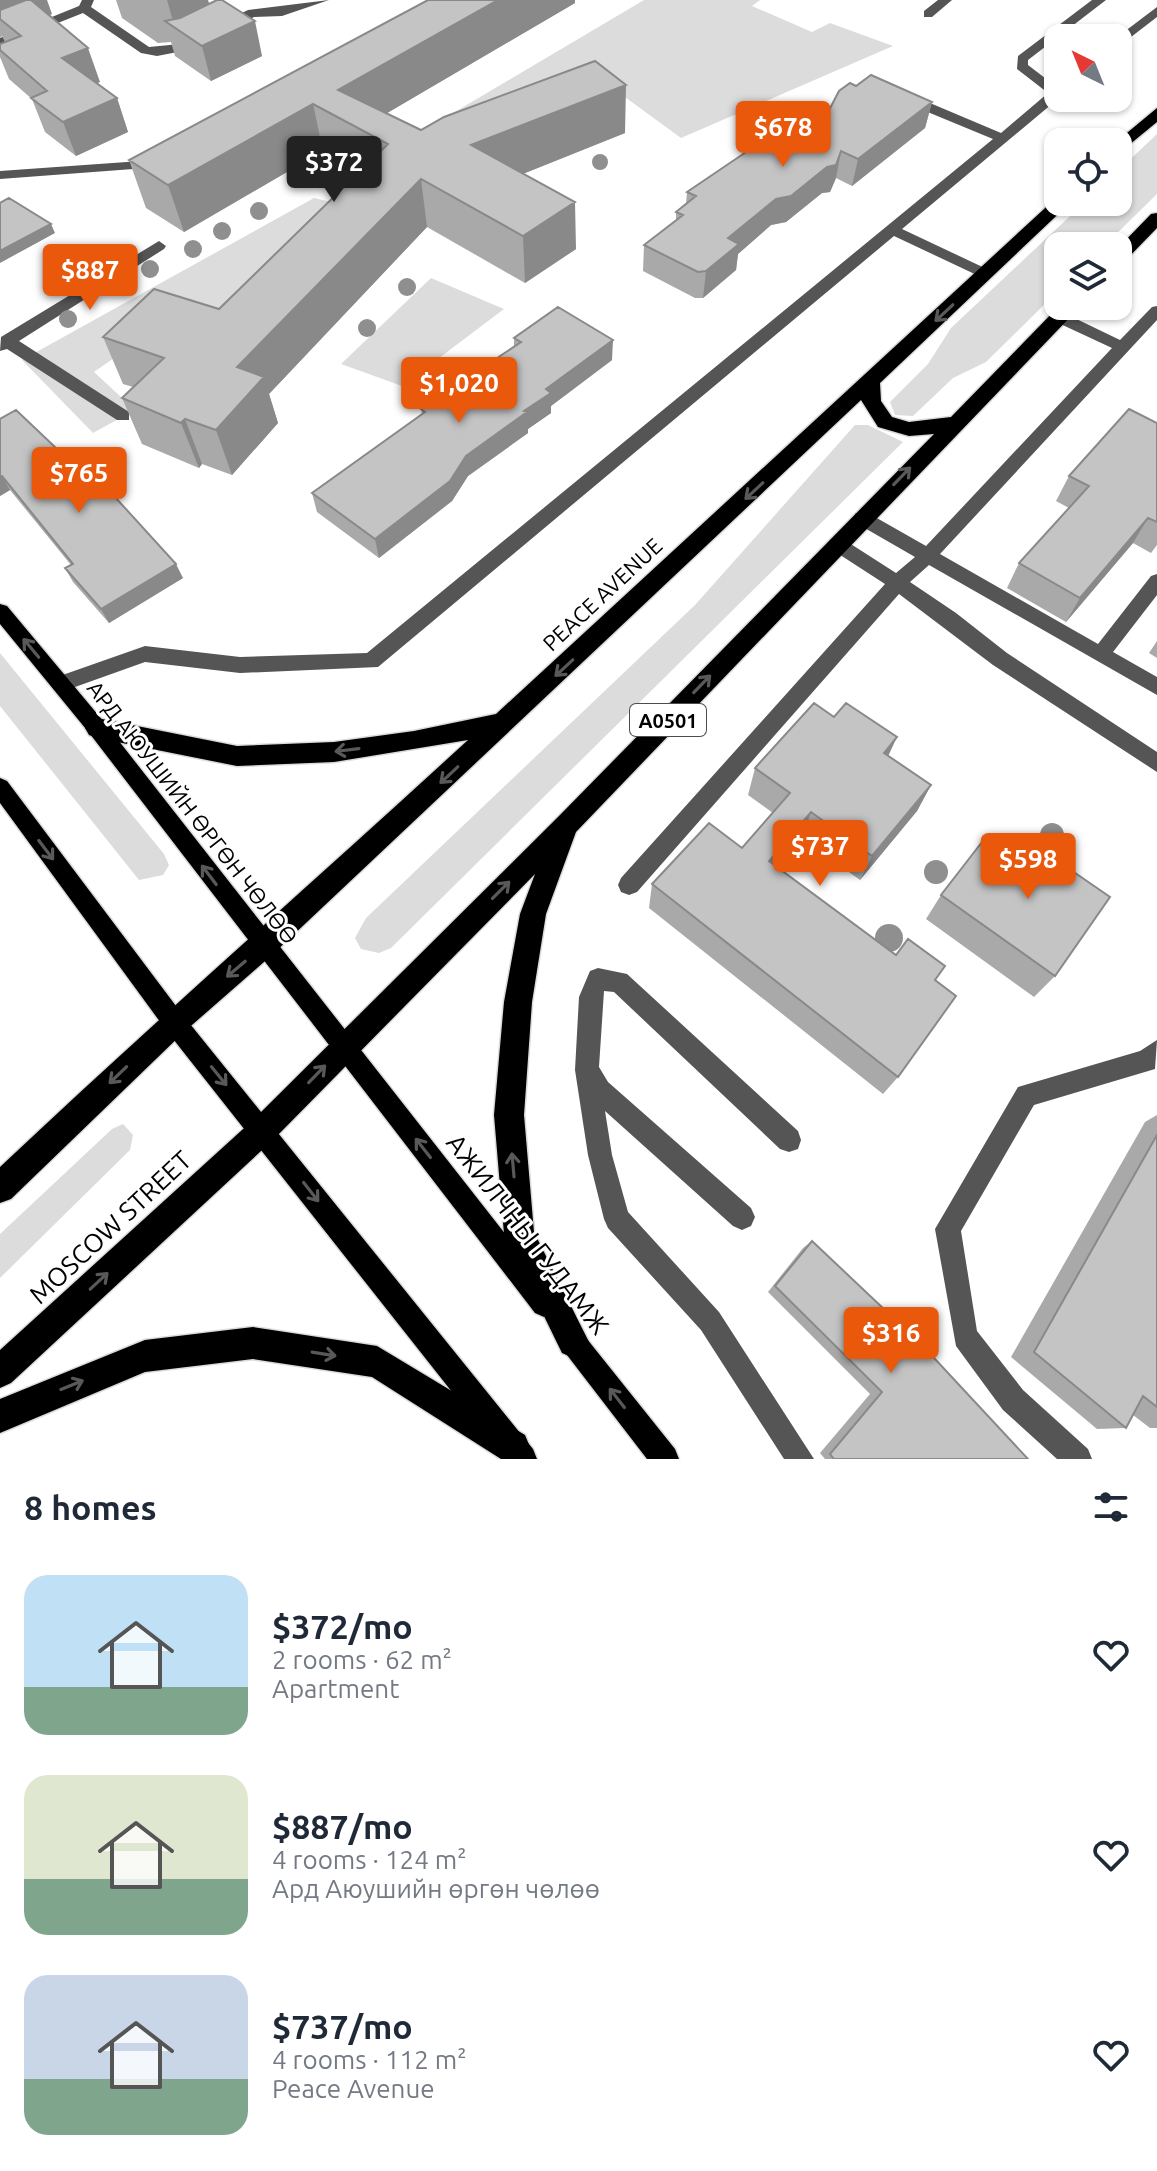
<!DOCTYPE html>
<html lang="en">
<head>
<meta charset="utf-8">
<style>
  body { margin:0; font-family:Ubuntu,sans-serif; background:#f6f6f7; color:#1f2937; height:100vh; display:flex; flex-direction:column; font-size:30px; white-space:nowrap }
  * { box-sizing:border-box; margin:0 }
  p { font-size:26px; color:#747a83 }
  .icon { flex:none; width:44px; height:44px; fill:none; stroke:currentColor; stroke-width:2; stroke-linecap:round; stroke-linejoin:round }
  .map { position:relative; height:1459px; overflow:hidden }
  .drawer { display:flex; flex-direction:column; background:#fff; flex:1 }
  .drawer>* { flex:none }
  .needle { width:52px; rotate:317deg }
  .tools { position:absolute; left:1044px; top:24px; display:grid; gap:16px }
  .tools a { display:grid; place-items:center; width:88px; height:88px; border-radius:16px; background:#fff; box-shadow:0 2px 6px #0004; font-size:40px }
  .price { position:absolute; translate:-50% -68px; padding:0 18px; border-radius:8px; background:#ea580c; color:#fff; font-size:26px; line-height:52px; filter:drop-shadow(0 2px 4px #0008) }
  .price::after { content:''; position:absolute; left:50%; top:48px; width:24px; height:18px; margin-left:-12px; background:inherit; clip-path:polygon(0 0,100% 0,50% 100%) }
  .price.selected { background:#222; color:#fff }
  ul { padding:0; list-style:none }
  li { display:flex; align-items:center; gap:24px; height:200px; padding:0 24px }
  li span { display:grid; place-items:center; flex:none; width:224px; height:160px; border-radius:24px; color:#555 }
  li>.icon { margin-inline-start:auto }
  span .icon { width:96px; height:96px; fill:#fffc; stroke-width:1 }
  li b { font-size:34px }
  h2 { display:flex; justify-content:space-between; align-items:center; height:96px; padding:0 24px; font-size:34px }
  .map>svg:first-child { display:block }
  .green { fill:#dcdcdc }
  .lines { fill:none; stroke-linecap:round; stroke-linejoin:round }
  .major-casing { stroke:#dbdbdb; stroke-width:3 }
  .highway-casing { stroke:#dbdbdb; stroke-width:3 }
  .minor { fill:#555; fill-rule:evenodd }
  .major { fill:#000; fill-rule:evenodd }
  .highway { fill:#000; fill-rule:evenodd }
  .tree { fill:#8f8f8f }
  .wall { fill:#a9a9a9 }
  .shaded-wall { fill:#898989 }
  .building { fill:#c4c4c4; stroke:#898989; stroke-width:2 }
  .oneway { stroke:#595959 }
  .labels { text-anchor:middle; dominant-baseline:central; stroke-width:6; stroke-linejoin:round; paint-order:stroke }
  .shield { fill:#fff; stroke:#4c4c4c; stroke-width:2 }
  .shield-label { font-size:20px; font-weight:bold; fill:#000 }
  .street-label { font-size:22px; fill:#000; stroke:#fff }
  .near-street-label { font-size:26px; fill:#000; stroke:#fff }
</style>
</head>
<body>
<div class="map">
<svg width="1157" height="1459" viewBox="0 0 1157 1459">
  <rect width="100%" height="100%" fill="#fff"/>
  <path class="green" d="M644,0H760L752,6L812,32L830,23L893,46L681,138L603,81L448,116Z
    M1157,134V194L1104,246H1058V291L986,362L953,378L913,416L895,415L890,402L928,364L951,328L1085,202H1118V171Z
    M314,198L348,206L213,332L171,318L94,372L135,410L93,433L22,360Z
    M431,278L504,309L402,386L341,364Z
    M855,425H868L903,442L391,948L379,953L361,949L355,938L366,918L695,605Z
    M0,653L164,854L169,865L163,875L139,880L0,706Z
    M123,1124L133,1135L130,1150L0,1278V1234L112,1129Z"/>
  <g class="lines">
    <g class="major-casing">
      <path id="major" d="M0,604L7,606L104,722L553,1295L557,1304L553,1313L544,1317L535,1313L90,734L0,624Z
        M0,778L7,781L182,1014L533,1449L537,1459H505L166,1030L0,803Z
        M566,1320L575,1324L675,1449L679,1459H647L557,1342L553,1333L557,1324Z"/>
    </g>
    <g class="highway-casing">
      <path id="highway" d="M1157,108V122L1118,154L1116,142Z
        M1056,198L1058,202H1071L880,383L881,401L892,417L909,422L951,417L1059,306H1079L1077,310L576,832L546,914L532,1002L524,1115L534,1232L589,1342L584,1353L573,1358L562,1353L504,1234L494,1115L504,1002L520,914L535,874L273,1140L11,1383L0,1388V1350L253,1120L558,817L934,434L909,436L878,427L861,400L272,955L184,1032L11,1199L0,1203V1167C154,1022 312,883 468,740L334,762L237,766L97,738L89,735L85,728L89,721L97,718L237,746L334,742L414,731L496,714Z
        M1157,213V228L1124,262L1118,264V248L1151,214Z
        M253,1327L377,1346L525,1435L530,1447L525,1459H501L372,1377L253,1359L145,1372L0,1433V1399L145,1340Z"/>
    </g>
    <path class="minor" d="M82,0H94L91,7L149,47L180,44L248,10L329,0L282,16L254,17L188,50L157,56L141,53L83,13L0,46V38L79,6Z
      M938,0H952L932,17H924V11Z
      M1092,0H1106L1028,60V65L1058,88L1059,98L902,229L991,271V277H981L894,236L378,667L240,673L145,662L61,692L54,690L51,684L54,678L145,646L240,657L367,653L993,139L901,101V95H911L1001,133L1048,93L1017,69L1018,56Z
      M1157,7V17L1118,47L1116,38Z
      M155,160L160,161V167L0,179V171Z
      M159,241L166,246L164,249L19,341L129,412V420H117L7,349L0,351L1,337Z
      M1157,306V320L940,554L1098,644L1151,576L1157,574V595L1113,652L1157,677V695L929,565L910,582L956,613L1007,653L1157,752V772L993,665L899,594L637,892L629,895L621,892L618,885L621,878L885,584L831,549L828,544L831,539H843L896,573L915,557L856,523L853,518L856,513H868L926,546L1112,348L1054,321V313H1064L1120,340L1152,307Z
      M598,968L627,974L798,1131L801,1140L798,1149L789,1152L780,1149L614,992L604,991L599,1067L608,1082L751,1208L755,1217L751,1226L742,1230L733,1226L605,1111L612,1155L628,1212L719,1312L814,1459H784L701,1330L608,1228L604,1219L588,1155L575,1070L579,997L590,971Z
      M1157,1040L1155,1069L1034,1105L961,1231L977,1331L1023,1390L1088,1449L1092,1459H1057L1003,1410L956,1346L935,1229L1018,1087L1140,1051Z"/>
    <use href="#major" class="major"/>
    <use href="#highway" class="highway"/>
  </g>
  <g class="tree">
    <circle cx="600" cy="162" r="8"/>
    <circle cx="259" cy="211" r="9"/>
    <circle cx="222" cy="231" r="9"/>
    <circle cx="193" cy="249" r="9"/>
    <circle cx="150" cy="269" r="9"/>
    <circle cx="407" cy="287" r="9"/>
    <circle cx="68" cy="319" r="9"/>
    <circle cx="367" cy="328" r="9"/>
    <circle cx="1052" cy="835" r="12"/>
    <circle cx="936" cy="872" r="12"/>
    <circle cx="889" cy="938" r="14"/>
  </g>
  <path class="wall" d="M0,0L52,14L49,15L100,82L97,83L117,98L128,132L76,156L45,132L32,99L9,79L0,57V44L5,42L2,36L0,38Z
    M116,0H208L209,4L262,56L211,81L175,56L171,42L158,43L122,18Z
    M428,0H575V3L387,113L421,130L625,133L523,174L576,249L525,283L427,227L269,394L278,423L232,475L202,464L199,468L142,444L122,398L133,387L123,384L103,337L219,309L359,172L323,151L184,232L146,208L129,160Z
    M856,86L932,102L925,128L852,186L836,178L830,192L822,193L786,222L771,225L738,254L736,270L703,298H695L643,271L644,245L676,220V212L686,204L687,192L787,129L826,116Z
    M514,338L612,360L551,406V413L528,429V433L468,476L452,501L379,558L317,512L312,493L422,414L421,409L514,347Z
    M0,419L183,578L109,623L73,582L65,568L71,565L10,490L0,496Z
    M1157,423V545L1151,553L1133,543L1066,622L1007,588L1019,563L1069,508L1056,501L1069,476Z
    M1157,641V658L1149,653Z
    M889,756L931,785L917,811L860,880L802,838L777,867L896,955L935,980L898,1077L883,1094L649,908L652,884L742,848L773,813L748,795L755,768Z
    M941,895L1055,976L1034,997L926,919Z
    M1157,1115V1428H1150L1133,1415L1126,1428L1097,1429L1011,1357L1145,1122Z
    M812,1241L1028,1459H825L820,1453L870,1394L768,1292L803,1248Z"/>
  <path class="shaded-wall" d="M0,0H47L52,14L15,31L0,19Z
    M167,0H208L214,24L175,28Z
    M498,0H575V3L360,129L338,90Z
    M255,21L262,56L211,81L202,46Z
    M88,48L100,82L74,92L62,58Z
    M626,85L625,133L475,193L471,145Z
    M117,98L128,132L76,156L63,122Z
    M932,102L925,128L852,186L858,159Z
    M313,104L323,151L184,232L168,185Z
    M841,151L836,178L830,192L822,193L786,222L771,225L738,254L736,270L703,298L706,271L728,238L776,199Z
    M421,179L427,227L269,394L278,423L232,475L216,430L237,367Z
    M575,202L576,249L525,283L523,236Z
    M51,224L55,233L0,263V251Z
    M613,340L612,360L551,406V413L528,429V433L468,476L452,501L379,558L375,539L466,456L524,411L546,389Z
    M185,419L202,464L199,468L181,423Z
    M2,476L10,490L0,496V477Z
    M1148,518L1133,543L1066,622L1080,598Z
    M176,564L183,578L109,623L101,609Z
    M897,737L884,765V753Z
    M931,785L917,811L860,880L872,856Z
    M811,812L802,838L761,885L769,861Z"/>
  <path class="building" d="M26,0H31L88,48L62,58L117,98L63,122L31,98L47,91L0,50V44L21,36L0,19V10Z
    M217,0H222L255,21L202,46L165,21L180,18Z
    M428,0H498L338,90L421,130L444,117L595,61L626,85L471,145L575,202L523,236L421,179L237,367L264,377L216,430L185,419L181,423L122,398L164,358L103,337L154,289L219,309L388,144L313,104L168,185L129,160Z
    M871,75L932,102L858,159L841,151L836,165L827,167L791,196L776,199L728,238L739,244L706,271L698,272L644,245L683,215L676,212L696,196L687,192L783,127L787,129L816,110L826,116L839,91L850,83L856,86Z
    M9,198L51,224L0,251V203Z
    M558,307L613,340L546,389L551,393L524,411L527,412L466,456L450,481L375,539L312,493L425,412L421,409L521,342L514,338Z
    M1129,409L1157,423V522L1148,518L1080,598L1019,563L1089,486L1069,476Z
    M16,410L76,467L84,463L176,564L101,609L65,568L73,564L2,476L0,477V419Z
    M814,703L834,717L846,703L897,737L884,753L931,785L872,856L811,812L769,861L896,955L908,939L945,966L935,980L956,996L898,1077L652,884L709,823L742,848L790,793L755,768Z
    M1020,835L1110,897L1055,976L941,895L982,842L1004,856Z
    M1157,1135V1407L1143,1396L1126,1428L1034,1352Z
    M812,1241L922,1345L1028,1459H834L830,1454L882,1392L775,1286Z"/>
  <defs><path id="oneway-shaft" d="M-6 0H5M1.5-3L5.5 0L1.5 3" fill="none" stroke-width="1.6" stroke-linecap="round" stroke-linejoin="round" transform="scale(2)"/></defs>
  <g class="oneway">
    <use href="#oneway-shaft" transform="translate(944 313) rotate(137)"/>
    <use href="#oneway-shaft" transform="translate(902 476) rotate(-46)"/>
    <use href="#oneway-shaft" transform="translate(754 491) rotate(137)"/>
    <use href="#oneway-shaft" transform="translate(31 648) rotate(-130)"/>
    <use href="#oneway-shaft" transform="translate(564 668) rotate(137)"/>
    <use href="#oneway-shaft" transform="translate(702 684) rotate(-46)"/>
    <use href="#oneway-shaft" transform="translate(347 750) rotate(173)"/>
    <use href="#oneway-shaft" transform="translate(449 775) rotate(137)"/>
    <use href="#oneway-shaft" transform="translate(46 850) rotate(53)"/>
    <use href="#oneway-shaft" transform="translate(209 875) rotate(-127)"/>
    <use href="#oneway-shaft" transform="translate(501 890) rotate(-45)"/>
    <use href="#oneway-shaft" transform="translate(236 969) rotate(140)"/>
    <use href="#oneway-shaft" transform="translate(317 1074) rotate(-46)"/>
    <use href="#oneway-shaft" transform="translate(118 1075) rotate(136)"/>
    <use href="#oneway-shaft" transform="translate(219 1076) rotate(51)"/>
    <use href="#oneway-shaft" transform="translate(423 1148) rotate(-128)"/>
    <use href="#oneway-shaft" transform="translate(513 1165) rotate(-95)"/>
    <use href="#oneway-shaft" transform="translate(311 1192) rotate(52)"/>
    <use href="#oneway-shaft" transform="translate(99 1281) rotate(-43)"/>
    <use href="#oneway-shaft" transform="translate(324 1354) rotate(9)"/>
    <use href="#oneway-shaft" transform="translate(72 1385) rotate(-22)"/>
    <use href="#oneway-shaft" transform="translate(617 1398) rotate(-128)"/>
  </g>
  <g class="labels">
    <rect class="shield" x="630" y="704" width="76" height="32" rx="6"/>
    <g class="shield-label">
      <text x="668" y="720">A0501</text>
    </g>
    <g class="street-label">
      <text transform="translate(602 594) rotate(-43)">PEACE AVENUE</text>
      <text transform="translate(193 812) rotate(52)">АРД АЮУШИЙН ӨРГӨН ЧӨЛӨӨ</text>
    </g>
    <g class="near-street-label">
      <text transform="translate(110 1227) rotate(-43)">MOSCOW STREET</text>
      <text transform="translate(528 1234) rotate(52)">АЖИЛЧНЫ ГУДАМЖ</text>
    </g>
  </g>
</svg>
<div class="tools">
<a><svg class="needle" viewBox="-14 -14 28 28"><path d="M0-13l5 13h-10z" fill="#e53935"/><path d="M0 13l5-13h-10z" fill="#747a83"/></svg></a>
<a><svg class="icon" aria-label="locate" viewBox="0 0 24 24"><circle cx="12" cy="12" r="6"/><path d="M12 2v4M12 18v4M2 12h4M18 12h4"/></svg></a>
<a><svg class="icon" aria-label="layers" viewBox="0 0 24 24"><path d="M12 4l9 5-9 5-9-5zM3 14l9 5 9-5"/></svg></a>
</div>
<b class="price" style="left:783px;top:169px">$678</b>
<b class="price selected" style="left:334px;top:204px">$372</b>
<b class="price" style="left:90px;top:312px">$887</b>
<b class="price" style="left:459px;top:425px">$1,020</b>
<b class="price" style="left:79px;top:515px">$765</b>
<b class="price" style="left:820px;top:888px">$737</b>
<b class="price" style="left:1028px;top:901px">$598</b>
<b class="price" style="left:891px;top:1375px">$316</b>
</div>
<section class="drawer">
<h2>8 homes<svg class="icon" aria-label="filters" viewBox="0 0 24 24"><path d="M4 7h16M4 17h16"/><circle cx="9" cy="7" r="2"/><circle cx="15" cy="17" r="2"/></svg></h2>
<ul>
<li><span style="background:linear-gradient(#bfe0f5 70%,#7fa58c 0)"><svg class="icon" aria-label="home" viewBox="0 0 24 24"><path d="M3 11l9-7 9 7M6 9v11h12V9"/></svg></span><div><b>$372/mo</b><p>2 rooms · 62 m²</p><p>Apartment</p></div><svg class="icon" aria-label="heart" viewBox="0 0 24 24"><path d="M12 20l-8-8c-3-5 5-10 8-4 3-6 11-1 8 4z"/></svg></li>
<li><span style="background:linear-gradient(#dfe7d0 65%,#7fa58c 0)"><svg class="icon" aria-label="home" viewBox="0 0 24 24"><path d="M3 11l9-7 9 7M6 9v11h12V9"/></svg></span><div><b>$887/mo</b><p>4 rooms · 124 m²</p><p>Ард Аюушийн өргөн чөлөө</p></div><svg class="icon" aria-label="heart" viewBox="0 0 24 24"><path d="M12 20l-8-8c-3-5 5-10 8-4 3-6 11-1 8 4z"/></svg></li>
<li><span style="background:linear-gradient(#c9d6e8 65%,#7fa58c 0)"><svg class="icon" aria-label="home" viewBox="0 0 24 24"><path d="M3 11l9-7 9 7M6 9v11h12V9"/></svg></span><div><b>$737/mo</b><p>4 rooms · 112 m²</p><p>Peace Avenue</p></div><svg class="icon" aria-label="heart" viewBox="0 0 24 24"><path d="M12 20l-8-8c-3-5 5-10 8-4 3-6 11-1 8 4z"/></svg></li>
</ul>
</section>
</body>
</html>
